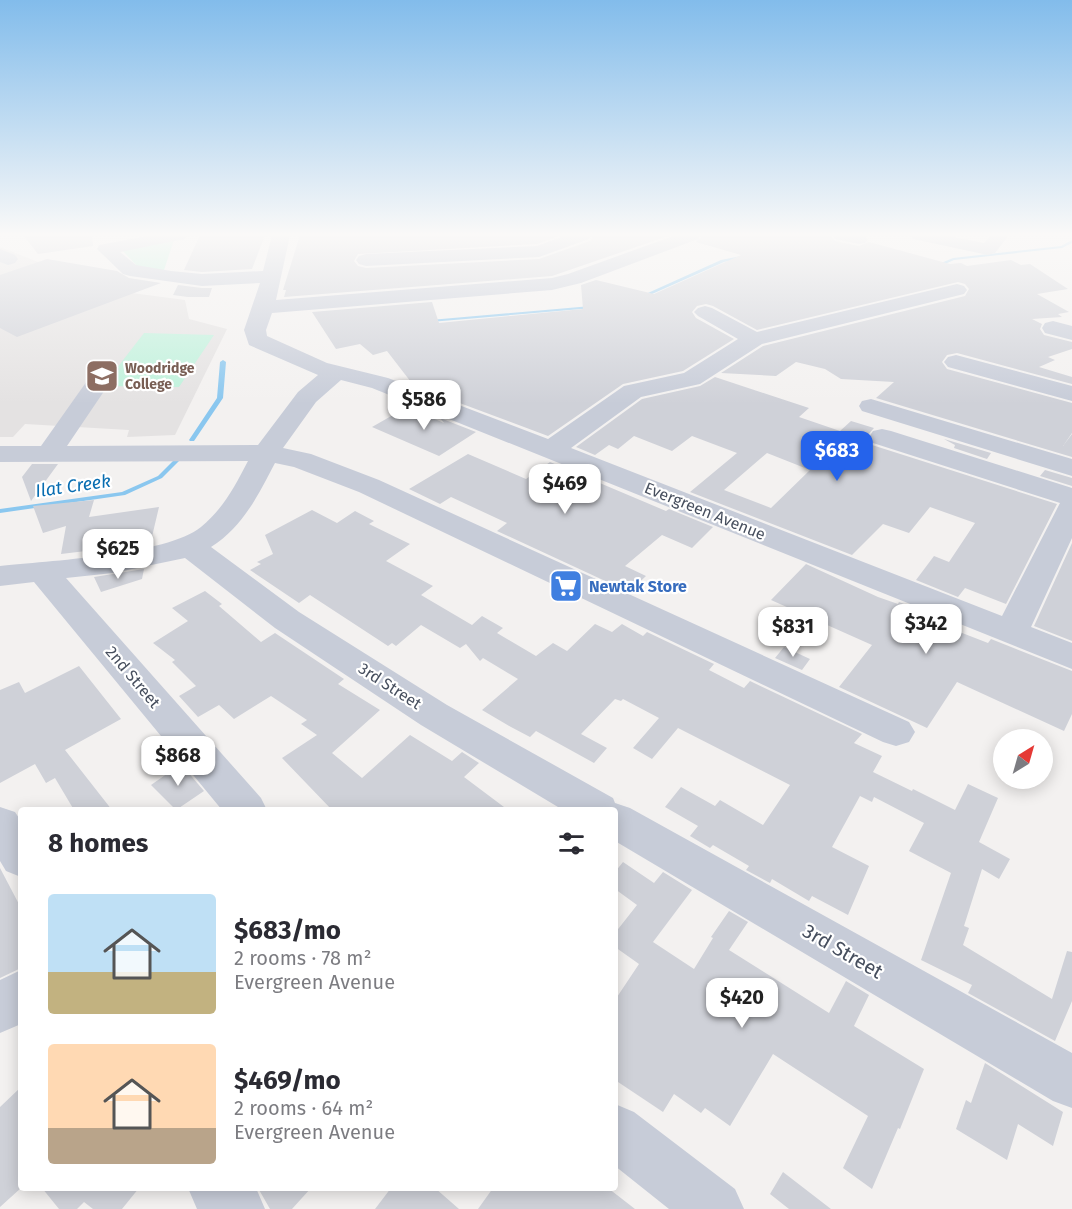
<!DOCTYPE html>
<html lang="en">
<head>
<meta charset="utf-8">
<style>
  body { margin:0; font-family:"Fira Sans",sans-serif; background:#f2f2f3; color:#2b2b33; height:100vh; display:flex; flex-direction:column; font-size:22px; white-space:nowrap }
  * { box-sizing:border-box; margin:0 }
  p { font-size:20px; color:#7c7c81 }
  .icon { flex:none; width:33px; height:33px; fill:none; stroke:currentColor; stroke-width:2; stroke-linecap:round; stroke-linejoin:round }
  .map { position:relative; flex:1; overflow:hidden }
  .side { position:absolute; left:18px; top:807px; width:600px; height:384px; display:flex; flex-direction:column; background:#fff; border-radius:6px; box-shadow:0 3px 15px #0003 }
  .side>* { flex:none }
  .needle { width:39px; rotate:37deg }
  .tools { position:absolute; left:993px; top:729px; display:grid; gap:12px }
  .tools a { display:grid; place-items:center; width:60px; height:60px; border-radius:50%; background:#fff; box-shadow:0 3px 15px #0003; font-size:30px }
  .price { position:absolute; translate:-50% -51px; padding:0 14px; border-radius:12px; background:#fff; color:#222; font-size:20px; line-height:39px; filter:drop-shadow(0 2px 3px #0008) }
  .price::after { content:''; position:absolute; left:50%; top:36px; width:18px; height:14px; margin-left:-9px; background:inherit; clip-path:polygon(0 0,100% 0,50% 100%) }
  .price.active { background:#2563eb; color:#fff }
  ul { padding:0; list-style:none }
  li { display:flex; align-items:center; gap:18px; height:150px; padding:0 30px }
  li span { display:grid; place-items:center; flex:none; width:168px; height:120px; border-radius:6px; color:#555 }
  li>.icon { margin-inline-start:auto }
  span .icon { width:72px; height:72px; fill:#fffc; stroke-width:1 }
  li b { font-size:26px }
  h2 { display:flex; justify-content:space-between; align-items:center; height:72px; padding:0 30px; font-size:26px }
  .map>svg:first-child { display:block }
  .education { fill:#e4e2e2 }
  .green { fill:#bef1db }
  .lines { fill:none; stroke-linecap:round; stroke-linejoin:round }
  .stream { fill:#8ac7ef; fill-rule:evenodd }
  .building { fill:#cfd1d8; fill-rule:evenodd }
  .minor { fill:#c7ccd8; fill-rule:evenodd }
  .labels { text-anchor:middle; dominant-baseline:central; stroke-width:4.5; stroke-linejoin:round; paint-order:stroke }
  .far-education-label { font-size:14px; font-weight:bold; fill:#785e54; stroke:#fff; text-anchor:start }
  .street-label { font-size:16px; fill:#474f5e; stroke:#fff }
  .shop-label { font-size:16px; font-weight:bold; fill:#366cbe; stroke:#fff; text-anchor:start }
  .water-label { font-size:18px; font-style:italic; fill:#086db1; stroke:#fff }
  .near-street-label { font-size:20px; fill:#474f5e; stroke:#fff }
</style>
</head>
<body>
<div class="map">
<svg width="1072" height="1209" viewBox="0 0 1072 1209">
  <rect width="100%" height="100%" fill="#f3f1f0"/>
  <path class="education" d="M0,247L109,290L185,300L189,319L227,329L175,435L127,437L129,430L25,424L13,437H0Z"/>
  <path class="green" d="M174,240L163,273L137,266L122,250Z
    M144,333L214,335L179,387L103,386Z"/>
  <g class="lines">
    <path class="stream" d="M1072,240V243L1062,248L954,260L938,267L934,266L953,258L1061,246Z
      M741,256L743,257V258L724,262L643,298L639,297L721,260Z
      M591,306H593V308L430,322L428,321L430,320Z
      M223,360L226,362L223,398L194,441H190L189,440L217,398L220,362Z
      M176,459L179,461L162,478L125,495L0,513V509L122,492L158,476L174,460Z"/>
  </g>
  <path class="building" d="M23,235H92L93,246L38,254Z
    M200,235H265L252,269L202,272L184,270Z
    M300,235H562L537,244L358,254L354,261L358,266L366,268L539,259L590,241L594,235H671L552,276L284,297L286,290H283Z
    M703,235H830L835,241L859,246L869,242L950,264L961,263L967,266L1011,260L1021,265L1030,264L1068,289L1037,294L1069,312L1058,314L1062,317L1032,319L1042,324L1040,329L1044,335L1072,342V349L1048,357L1055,360L1039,367L1072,377V384L957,353L947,355L942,362L947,369L1072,403V433L1063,446L1072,434V457L876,398L894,382L841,379L825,369L796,362L776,376L721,373L763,346L965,296L969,289L965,284L958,282L757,330L713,306L706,304L697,306L692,312L696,318L734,339L683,371L623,384L548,436L414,386L387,351L373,355L360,344L336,349L312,312L432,302L439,323L583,309L581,285L596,280L654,294L741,255L696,242Z
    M47,259L117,271L129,278L161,283L17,337L0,328V275Z
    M178,285L202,288H212L209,297H188L173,295Z
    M715,377L809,408L799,417L840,431L851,421L874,428L867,436L872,445L1057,504L1006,604L965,588L958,597L916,580L934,556L949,562L975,523L930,507L909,533L883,524L852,555L690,492L737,453L692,436L672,451L634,436L618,449L609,445L595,455L576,447L642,399L700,386ZM767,453L810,470L771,508L724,490Z
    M407,407L444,423L440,418L476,432L439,456L372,427Z
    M944,439L991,453L987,459L954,448L955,445Z
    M468,454L526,479L550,462L666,511L669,509L713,527L692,548L662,535L625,566L646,576L629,592L497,531L507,523L451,497L440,504L409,489Z
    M32,464H58L31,501L22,477Z
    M1045,470L1072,478V486L1040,476Z
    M94,500L89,517L159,507L150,545L86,555V551L61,554L66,526L43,533L33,506Z
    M312,510L337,523L355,511L374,521L369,524L410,544L386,561L433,586L421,595L472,625L482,616L503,628L497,633L536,656L553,643L567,651L595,624L612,632L622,624L643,636L647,632L714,664L709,670L744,688L750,681L862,734L854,743L882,756L873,772L912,791L913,789L955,810L968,784L998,798L979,842L1010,859L999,879L982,869L964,926L969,928L963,945L1052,999L1067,951L1072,952V1001L1055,1041L968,993L972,985L921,960L951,873L909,851L924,823L874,797L872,802L860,796L832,847L869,866L848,915L812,896L809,901L772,879L770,883L746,870L749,866L713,845L710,848L690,836L698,826L665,807L681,787L715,806L720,800L763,825L790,785L678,728L652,759L633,748L659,718L623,699L621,701L615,699L581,734L607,748L594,763L536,731L530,737L511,727L482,710L518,679L483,658L480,661L466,644L460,648L421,625L396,646L392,643L388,646L310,595L299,603L250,570L261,564L257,562L273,554L265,535Z
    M1072,543V641L1034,626Z
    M806,564L878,597L898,604L899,602L942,619L939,624L988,643L991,639L1072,671V714L1064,731L957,682L927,728L839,687L872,645L771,600Z
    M144,569L142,579L101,592L94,577Z
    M205,591L222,604L219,606L261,642L275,633L344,679L338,684L380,710L332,753L362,778L410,735L452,761L462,752L479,763L464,777L508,810H332L282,758L317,735L301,724L307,720L271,696L234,719L219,705L198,717L179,696L196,686L172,662L175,660L153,643L188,621L172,608Z
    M784,647L810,659L802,670L775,658Z
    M79,666L121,719L65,750L112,810H74L55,778L46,783L35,764L0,783V690L19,682L25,693Z
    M181,764L204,791L176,810L151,785Z
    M623,862L654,883L663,872L692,890L653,942L694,969L713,938L711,937L729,911L748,922L729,950L829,1013L846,981L869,995L854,1026L924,1069L900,1129L898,1128L872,1189L843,1168L868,1116L773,1054L730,1126L705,1108L701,1113L674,1094L663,1112L615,1080V1000L639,964L615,947V933L637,905L615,889V872Z
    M0,868L21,908V968L0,978Z
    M985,1063L1063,1112L1053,1146L1018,1124L1007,1160L956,1129L966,1100L971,1103Z
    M21,1087V1188L0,1207V1107Z
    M783,1172L831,1209H789L770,1194Z
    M42,1188H139L122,1209H93L84,1202L77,1209H59Z
    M258,1188H311L292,1209H270Z
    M391,1188H435L459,1209H375Z
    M493,1188H608L635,1209H478Z"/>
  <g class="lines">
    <path class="minor" d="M153,235H188L185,239L179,240L120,252L136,265L171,271L202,274L263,271L272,235H290L276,300L552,278L568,274L676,235H701L698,239L581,283L552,290L272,313L266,330L267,336L327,363L388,378L548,439L624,386L684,373L738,339L698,316L694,312L698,308L705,306L712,308L757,332L957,284L964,286L967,290L964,294L762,344L700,384L641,397L571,448L1002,616L1060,503L873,443L869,437L873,431L882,429L891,431L1072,488V538L1031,627L1072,643V669L372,388L341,380L316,402L283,448L311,454L379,480L909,722L915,732L909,742L896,746L883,742L359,492L294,467L275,463C258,495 243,527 211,547L299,612L447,705L613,798L615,803L630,808L1072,1053V1108L1053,1101L615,841V810H563L421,725L275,628L185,558L113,573L66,578L261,798L267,810H222L34,582L0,586V566C46,561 167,555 201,527C223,509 235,486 248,461L0,462V446H41L99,364L107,362L115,364L119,369L67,446L258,445L298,392L318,375L249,345L244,330L260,283L202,286L130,276L123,274L97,249L99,245Z
      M567,235H592L589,239L539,257L366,266L359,264L356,260L359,256L366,254L537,246Z
      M832,235H863L868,239L865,243L859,244L835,239Z
      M910,235H944L984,243L991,235H1009L995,253L988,255L913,239Z
      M0,249L15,255L18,259L15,263L8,265L0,262Z
      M1053,321L1072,326V340L1045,333L1042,328L1045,323Z
      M956,355L1072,386V401L948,367L944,362L948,357Z
      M871,399L1072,459V476L862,411L859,406L862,401Z
      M0,807L15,812L21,821V877L6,871L0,861Z
      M21,970V1024L0,1033V980Z
      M615,1104L634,1112L735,1189L744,1209H669L615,1166Z
      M188,1188H256L265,1209H197Z"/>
  </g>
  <linearGradient id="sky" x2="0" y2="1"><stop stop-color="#82bceb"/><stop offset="0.58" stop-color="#faf9f8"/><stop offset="1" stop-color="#faf9f8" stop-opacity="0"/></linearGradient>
  <rect width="1072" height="404" fill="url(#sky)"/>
  <defs>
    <g id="university-square" transform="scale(1.725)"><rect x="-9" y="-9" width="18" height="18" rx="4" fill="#8d6e63" stroke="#fff"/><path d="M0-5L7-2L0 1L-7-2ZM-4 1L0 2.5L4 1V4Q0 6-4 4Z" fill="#fff"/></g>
    <g id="supermarket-square" transform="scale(1.725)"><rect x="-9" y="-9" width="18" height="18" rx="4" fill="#3f7fe0" stroke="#fff"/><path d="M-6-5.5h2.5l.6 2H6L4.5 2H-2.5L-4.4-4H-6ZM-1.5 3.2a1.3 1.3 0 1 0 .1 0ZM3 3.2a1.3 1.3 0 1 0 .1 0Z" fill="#fff"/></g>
  </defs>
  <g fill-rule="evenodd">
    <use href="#university-square" x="102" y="376"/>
    <use href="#supermarket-square" x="566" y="586"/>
  </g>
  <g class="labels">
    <g class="far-education-label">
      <text x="125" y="368">Woodridge<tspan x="125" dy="16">College</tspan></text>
    </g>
    <g class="street-label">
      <text transform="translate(705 511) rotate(22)">Evergreen Avenue</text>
      <text transform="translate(133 677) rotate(50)">2nd Street</text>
      <text transform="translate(390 686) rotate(33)">3rd Street</text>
    </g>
    <g class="shop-label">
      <text x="589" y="586">Newtak Store</text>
    </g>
    <g class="water-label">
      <text transform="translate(73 486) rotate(-8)">Ilat Creek</text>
    </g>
    <g class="near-street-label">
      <text transform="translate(843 951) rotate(30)">3rd Street</text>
    </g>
  </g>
</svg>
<div class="tools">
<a><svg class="needle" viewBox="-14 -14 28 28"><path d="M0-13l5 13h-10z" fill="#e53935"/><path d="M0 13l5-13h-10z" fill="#7c7c81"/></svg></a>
</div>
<b class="price" style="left:424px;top:431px">$586</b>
<b class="price active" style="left:837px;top:482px">$683</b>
<b class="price" style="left:565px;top:515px">$469</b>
<b class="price" style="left:118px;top:580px">$625</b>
<b class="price" style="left:926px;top:655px">$342</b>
<b class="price" style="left:793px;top:658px">$831</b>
<b class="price" style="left:178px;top:787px">$868</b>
<b class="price" style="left:742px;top:1029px">$420</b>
<section class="side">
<h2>8 homes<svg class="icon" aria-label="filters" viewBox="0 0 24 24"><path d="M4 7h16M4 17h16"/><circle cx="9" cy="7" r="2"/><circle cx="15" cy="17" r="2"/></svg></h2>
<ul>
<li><span style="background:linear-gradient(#bfe0f5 65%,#c2b280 0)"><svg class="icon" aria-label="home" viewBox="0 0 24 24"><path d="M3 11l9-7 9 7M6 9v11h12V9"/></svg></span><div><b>$683/mo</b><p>2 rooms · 78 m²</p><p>Evergreen Avenue</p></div></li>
<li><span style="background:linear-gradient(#ffd9b3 70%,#b9a48a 0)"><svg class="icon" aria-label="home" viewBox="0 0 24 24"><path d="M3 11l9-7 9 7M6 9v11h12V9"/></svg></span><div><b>$469/mo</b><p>2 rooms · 64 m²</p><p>Evergreen Avenue</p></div></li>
</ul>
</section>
</div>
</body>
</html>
